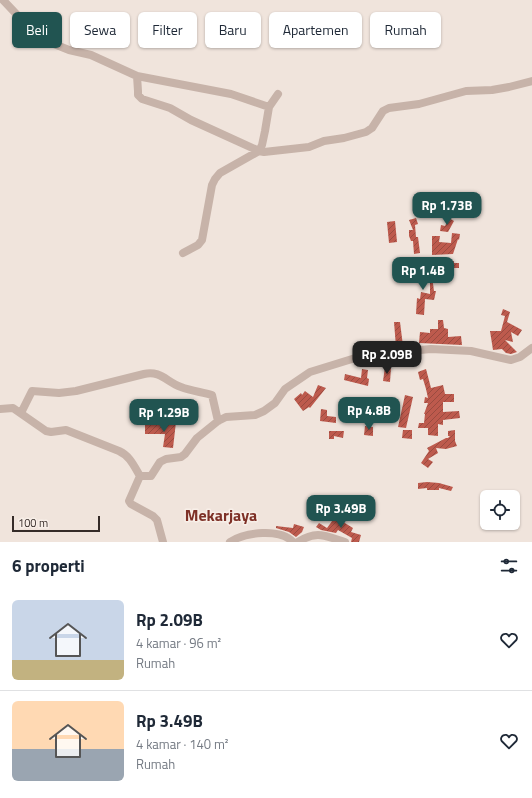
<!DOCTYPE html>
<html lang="id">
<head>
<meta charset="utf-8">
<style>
  body { margin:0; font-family:"Titillium Web",sans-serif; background:#f2f2f3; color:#1f2937; height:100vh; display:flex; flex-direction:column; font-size:15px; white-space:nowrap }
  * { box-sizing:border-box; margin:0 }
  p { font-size:13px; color:#747a83 }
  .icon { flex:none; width:22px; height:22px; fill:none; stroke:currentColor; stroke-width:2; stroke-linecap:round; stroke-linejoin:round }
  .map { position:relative; height:542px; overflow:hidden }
  .side { display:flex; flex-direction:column; background:#fff; flex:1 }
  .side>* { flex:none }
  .top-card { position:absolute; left:12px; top:12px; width:508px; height:36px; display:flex; gap:8px }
  .fabs { position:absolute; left:480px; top:490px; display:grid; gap:8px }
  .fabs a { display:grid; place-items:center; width:40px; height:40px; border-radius:6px; background:#fff; box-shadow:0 1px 3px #0004; font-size:20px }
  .scale { position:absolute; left:12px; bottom:10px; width:88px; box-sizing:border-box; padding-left:4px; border:2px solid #352b28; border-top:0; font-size:11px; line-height:14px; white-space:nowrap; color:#352b28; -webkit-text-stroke:3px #f8efe8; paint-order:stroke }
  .price { position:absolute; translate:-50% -34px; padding:0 9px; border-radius:8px; background:#215451; color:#fff; font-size:13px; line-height:26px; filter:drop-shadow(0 1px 2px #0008) }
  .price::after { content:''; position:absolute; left:50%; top:24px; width:12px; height:9px; margin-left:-6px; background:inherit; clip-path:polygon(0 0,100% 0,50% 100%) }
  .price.selected { background:#222; color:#fff }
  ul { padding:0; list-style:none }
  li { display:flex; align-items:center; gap:12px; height:100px; padding:0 12px }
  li+li { border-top:1px solid #e0e1e3 }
  li span { display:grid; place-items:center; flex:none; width:112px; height:80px; border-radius:6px; color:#555 }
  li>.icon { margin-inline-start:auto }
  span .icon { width:48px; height:48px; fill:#fffc; stroke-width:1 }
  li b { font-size:17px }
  h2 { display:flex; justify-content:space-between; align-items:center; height:48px; padding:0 12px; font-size:17px }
  .pill { padding:0 14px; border-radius:6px; background:#fff; box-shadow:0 1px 3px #0004; font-size:14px; line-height:36px }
  .pill.selected { background:#215451; color:#fff }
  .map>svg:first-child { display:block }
  .building { fill:url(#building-hatch) }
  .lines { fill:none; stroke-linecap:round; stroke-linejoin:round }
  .minor { stroke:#c7b3a9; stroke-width:8 }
  .labels { text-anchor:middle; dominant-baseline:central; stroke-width:3; stroke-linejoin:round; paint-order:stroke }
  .quarter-label { font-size:16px; font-weight:bold; fill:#7e3127; stroke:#f8efe8 }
</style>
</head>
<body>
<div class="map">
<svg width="532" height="542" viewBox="0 0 532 542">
  <defs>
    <pattern id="building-hatch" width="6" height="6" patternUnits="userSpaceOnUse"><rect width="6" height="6" fill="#bd5a4d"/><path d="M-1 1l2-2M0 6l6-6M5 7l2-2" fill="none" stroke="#9a4b40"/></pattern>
  </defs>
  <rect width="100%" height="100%" fill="#f0e4dc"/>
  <path class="building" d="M416,218L418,224L415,225L416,237H418L420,253L414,254L413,241H411L409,236V230H413L409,220Z
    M449,218L454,221L448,232L440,231L441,225L445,226Z
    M395,221L397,242L389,243L387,222Z
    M452,233L460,234L459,240L458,239L453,254L432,255V236H440L439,242L451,243Z
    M454,261V263H459V268H447L448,277H443L442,263Z
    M419,266L420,278L432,276L434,291H436L434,300L425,299L424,315L416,314L417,298L420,299L421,292L430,294V282L414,283L413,267Z
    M503,309L510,312L507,322L522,330L518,336L511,332L513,342L505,340L517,352L511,354L506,353L502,349L493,350L490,331H501L505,316L501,315Z
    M438,320H443L444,328L448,329V337L461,336L462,345L419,343L420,332L430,333V329H438Z
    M394,322H400L403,346L396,347Z
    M385,367L391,368L390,382L383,381Z
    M362,369L368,370L367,378L369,379L368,386L344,380L345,374L361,378Z
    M426,369L431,388L443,385L445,394H454V402H443V412L459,411L460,418L443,420V425L438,424V436L428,435V428H418L419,423H424L425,414H424L428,403H424L425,397L428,398L426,389L423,379L420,380L418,372Z
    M318,385L326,388L310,408L309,407L303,411L294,399L301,393L302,395L305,391L313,397Z
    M405,395L413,397L406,428L398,427Z
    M379,397L394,403L392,410L376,404Z
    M321,409L327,410V416L336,417V423L320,421Z
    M167,421L176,422L173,448L163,447L165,434H145V425H167Z
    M365,426L373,427V436L364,435Z
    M403,430H412V439L402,438Z
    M455,430V441L457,446L446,449L436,448L438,453L428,459L433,462L428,468L421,463L429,451L427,448L446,438H448L450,436H448V431Z
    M329,431H344L343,438L334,436V439H329Z
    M427,482L439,483L453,487L451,491L439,488V490H427V488L418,489V483Z
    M335,517L353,528L351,532L361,535L359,542H351L352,538L338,530L336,533L321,530L316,527L319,523L327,528Z
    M294,524L304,527L302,532L296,537L289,532L276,528V526L293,528Z"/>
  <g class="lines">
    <path class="minor" d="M3,0L39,38L69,50L91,55L137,76L138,91V95L142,99L170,108L191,120L259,151L264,152L309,147L324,141L344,138L366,132L372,128L383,111L389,108L419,104L466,91L492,90L509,87L532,81
      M137,76L231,94L269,107
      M183,253L198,245L202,240L212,185L215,179L220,173L259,151L262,145L265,131L269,107L278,94
      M0,409L13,408L46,431L51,432L66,430L119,451C130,456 134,466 140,476H151L160,462L166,459L181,457L185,454L197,438L218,421L226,417L255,415L264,411L275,403L285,389L310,372L365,355L431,349L471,351L511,360L520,357L532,348
      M21,413L32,391L59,393L76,391L144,374C160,370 167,382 181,387C191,391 202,392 212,395L218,421
      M140,476L129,501L131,504L153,516L157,520L163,542
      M230,542C245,532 280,528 293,542
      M298,542C317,530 325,536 345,542"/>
  </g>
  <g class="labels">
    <g class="quarter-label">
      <text x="221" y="515">Mekarjaya</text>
    </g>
  </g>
</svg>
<div class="fabs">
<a><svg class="icon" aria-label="locate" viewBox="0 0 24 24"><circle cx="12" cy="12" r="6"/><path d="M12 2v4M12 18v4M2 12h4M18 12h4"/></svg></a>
</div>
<div class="scale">100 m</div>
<b class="price" style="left:447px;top:226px">Rp 1.73B</b>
<b class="price" style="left:423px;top:291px">Rp 1.4B</b>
<b class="price selected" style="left:387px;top:375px">Rp 2.09B</b>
<b class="price" style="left:369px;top:431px">Rp 4.8B</b>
<b class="price" style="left:164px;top:433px">Rp 1.29B</b>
<b class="price" style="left:341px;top:529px">Rp 3.49B</b>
<div class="top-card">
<a class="pill selected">Beli</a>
<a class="pill">Sewa</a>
<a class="pill">Filter</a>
<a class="pill">Baru</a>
<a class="pill">Apartemen</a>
<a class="pill">Rumah</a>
</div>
</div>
<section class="side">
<h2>6 properti<svg class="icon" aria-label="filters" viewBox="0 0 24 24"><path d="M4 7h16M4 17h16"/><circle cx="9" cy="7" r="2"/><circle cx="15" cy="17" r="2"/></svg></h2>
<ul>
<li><span style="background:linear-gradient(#c9d6e8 75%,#c2b280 0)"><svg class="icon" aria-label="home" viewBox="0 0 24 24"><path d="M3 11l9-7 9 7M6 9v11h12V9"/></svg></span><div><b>Rp 2.09B</b><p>4 kamar · 96 m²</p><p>Rumah</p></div><svg class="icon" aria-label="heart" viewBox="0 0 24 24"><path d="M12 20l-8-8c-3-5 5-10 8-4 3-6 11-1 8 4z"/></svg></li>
<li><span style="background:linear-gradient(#ffd9b3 60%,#9aa5b1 0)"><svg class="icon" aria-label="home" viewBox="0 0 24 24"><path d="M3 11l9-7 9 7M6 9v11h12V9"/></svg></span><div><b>Rp 3.49B</b><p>4 kamar · 140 m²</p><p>Rumah</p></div><svg class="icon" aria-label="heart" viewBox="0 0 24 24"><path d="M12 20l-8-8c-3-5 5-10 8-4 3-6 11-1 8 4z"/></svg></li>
</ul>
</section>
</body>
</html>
